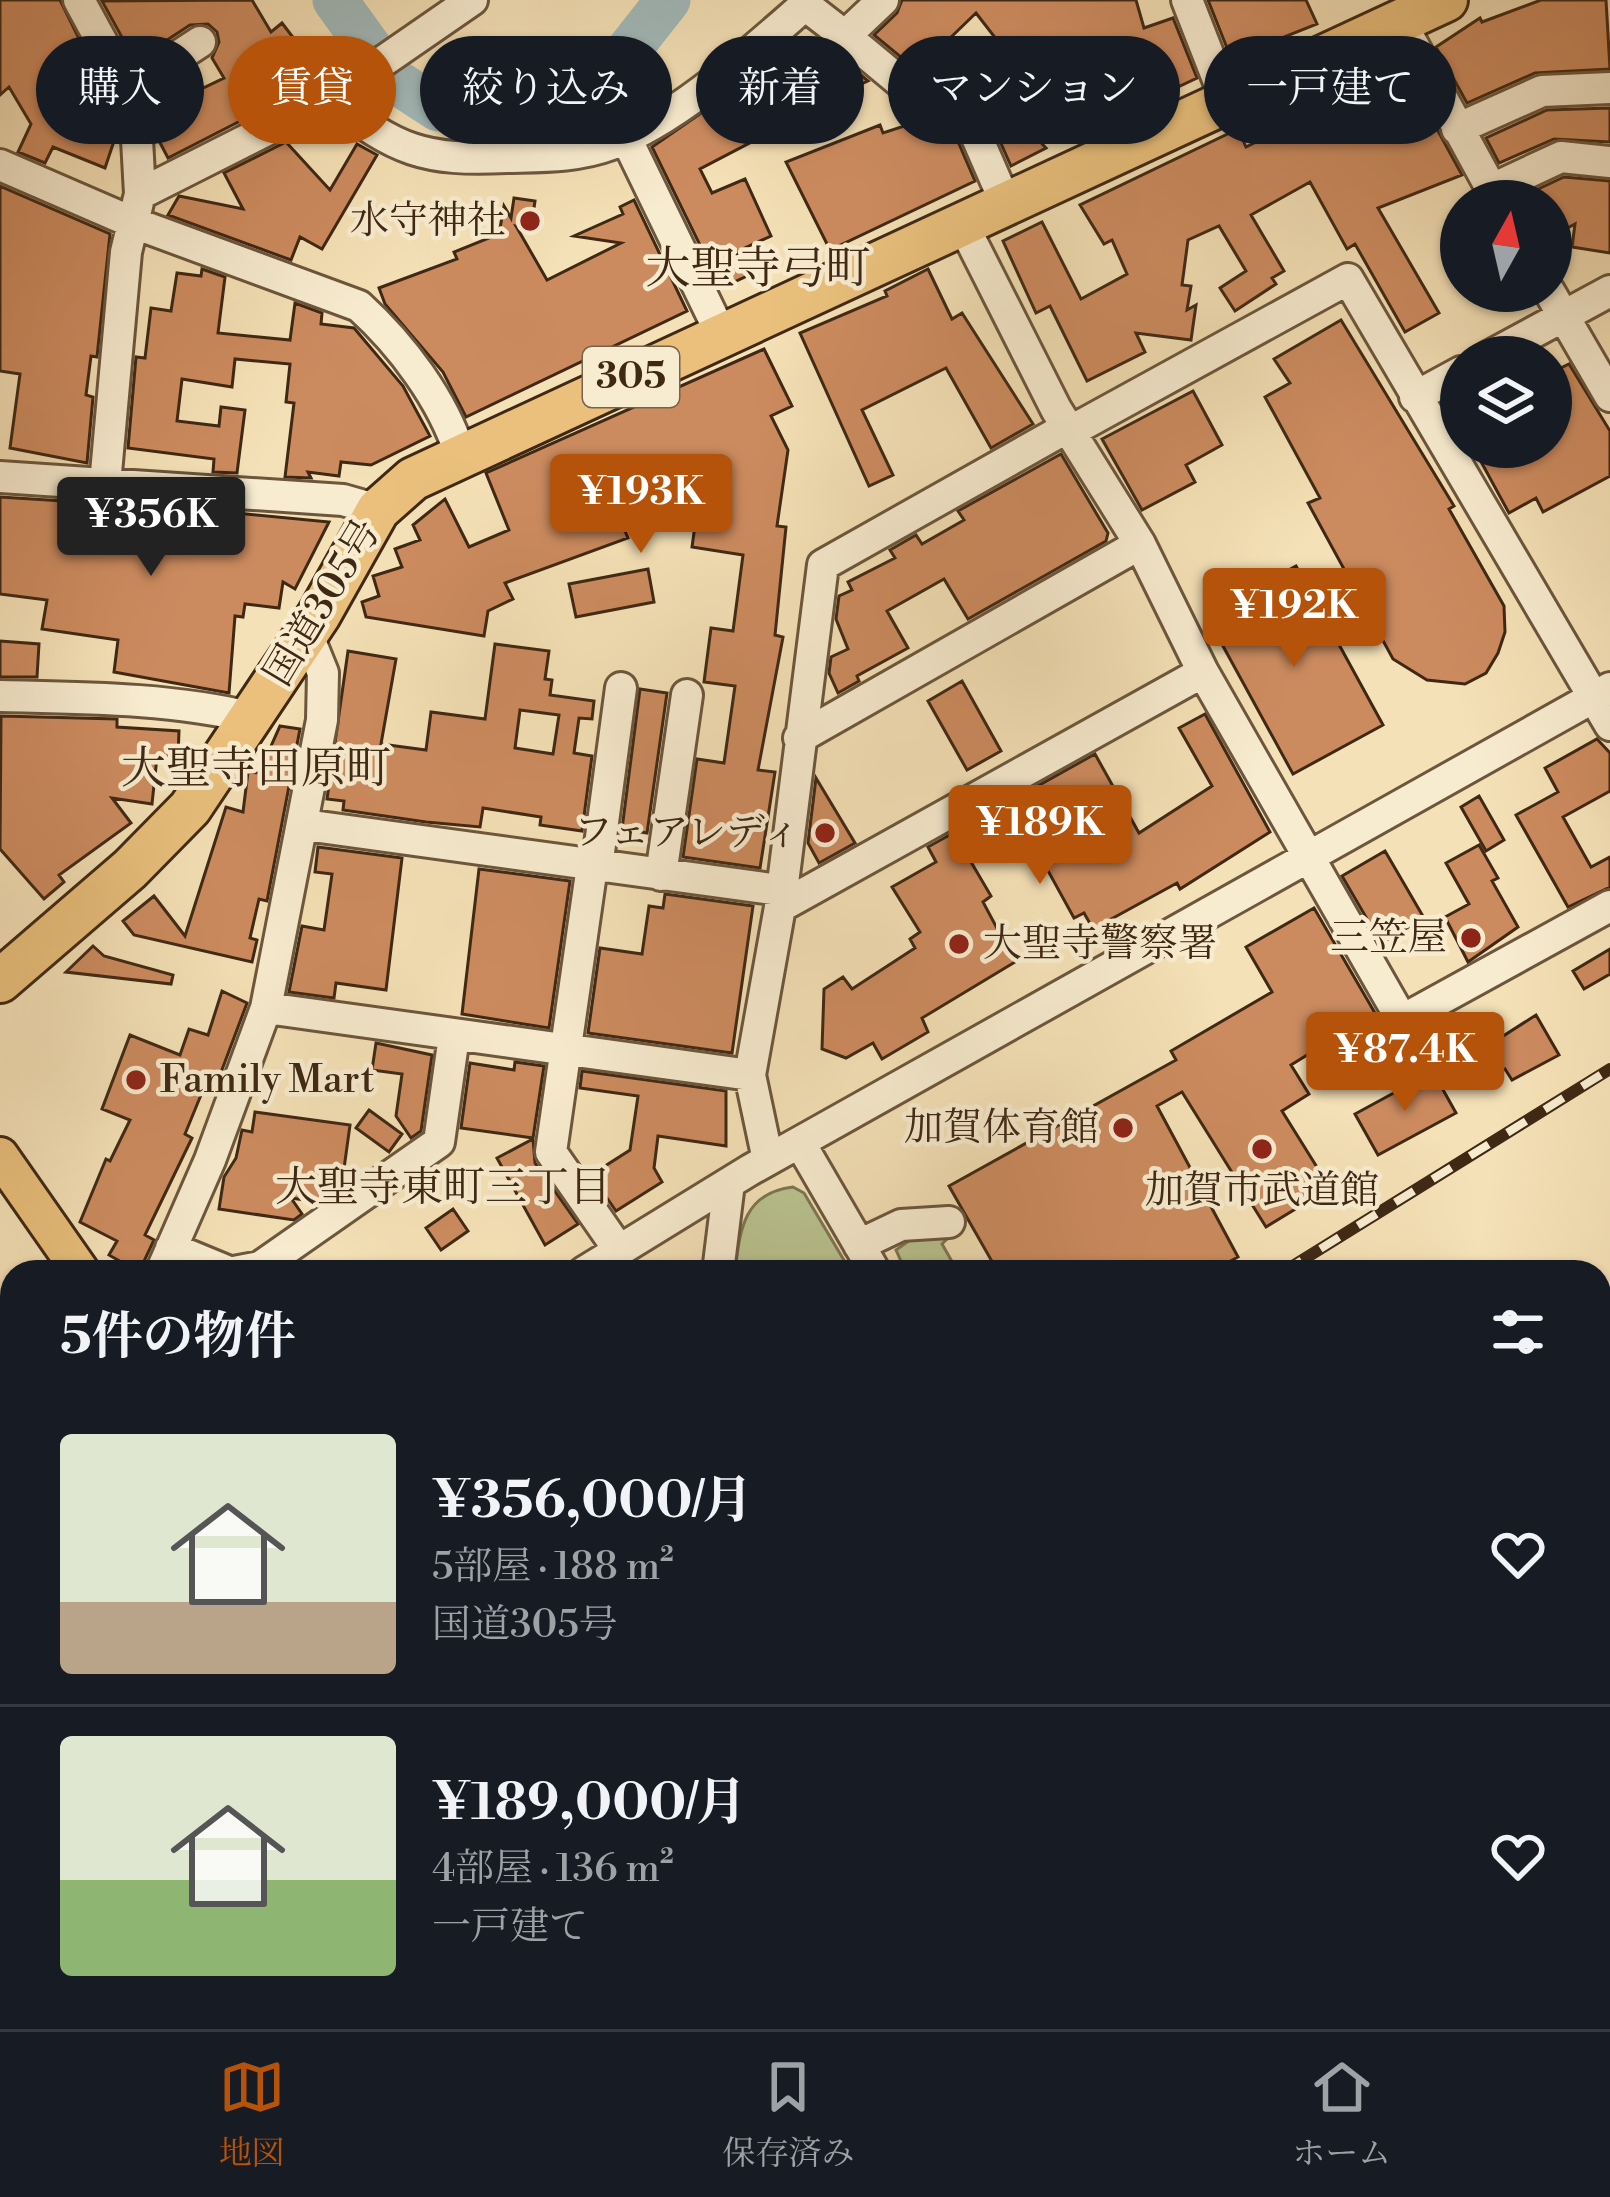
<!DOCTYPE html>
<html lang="ja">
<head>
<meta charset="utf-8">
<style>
  body { margin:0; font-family:"Libre Bodoni","Noto Serif JP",serif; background:#20242c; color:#f1f3f6; height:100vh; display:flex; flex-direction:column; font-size:45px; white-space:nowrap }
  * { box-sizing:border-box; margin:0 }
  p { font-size:39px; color:#9ea1a6 }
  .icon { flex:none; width:66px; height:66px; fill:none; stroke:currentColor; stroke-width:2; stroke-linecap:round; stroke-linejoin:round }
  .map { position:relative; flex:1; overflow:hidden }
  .details { position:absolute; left:0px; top:1260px; width:1611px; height:771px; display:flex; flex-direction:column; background:#171b24; border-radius:36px 36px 0 0; box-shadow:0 3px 9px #0004 }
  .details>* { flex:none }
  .top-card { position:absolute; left:36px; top:36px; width:1539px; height:108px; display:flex; gap:24px }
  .needle { width:78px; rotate:8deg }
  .tools { position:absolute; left:1440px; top:180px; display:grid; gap:24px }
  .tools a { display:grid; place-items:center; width:132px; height:132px; border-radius:50%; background:#171b24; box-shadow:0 3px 9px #0004; font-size:60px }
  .price { position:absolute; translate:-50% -102px; padding:0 27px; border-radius:12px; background:#b45309; color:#fff; font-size:39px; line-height:78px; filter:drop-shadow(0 3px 6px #0008) }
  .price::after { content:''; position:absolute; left:50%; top:72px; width:36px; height:27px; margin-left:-18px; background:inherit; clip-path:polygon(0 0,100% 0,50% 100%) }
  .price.current { background:#222; color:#fff }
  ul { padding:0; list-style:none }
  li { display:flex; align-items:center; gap:36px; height:300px; padding:0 60px }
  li+li { border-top:3px solid #363941 }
  li span { display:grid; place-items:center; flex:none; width:336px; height:240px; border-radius:12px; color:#555 }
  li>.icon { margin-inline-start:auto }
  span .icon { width:144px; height:144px; fill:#fffc; stroke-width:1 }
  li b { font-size:51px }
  h2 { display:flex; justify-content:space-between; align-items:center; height:144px; padding:0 60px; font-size:51px }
  .pill { padding:0 42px; border-radius:54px; background:#171b24; box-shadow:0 3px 9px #0004; font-size:42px; line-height:108px }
  .pill.current { background:#b45309; color:#fff }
  .dock { display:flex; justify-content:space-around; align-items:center; height:168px; border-top:3px solid #363941; background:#171b24; font-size:33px; color:#9ea1a6 }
  .dock a { display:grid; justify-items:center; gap:6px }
  .dock .current { color:#b45309 }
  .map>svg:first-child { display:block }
  .green { fill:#b9c390; stroke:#7c7652; stroke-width:3 }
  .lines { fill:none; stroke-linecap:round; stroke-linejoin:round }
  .stream { stroke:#7a8078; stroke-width:8 }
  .river { stroke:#a2babb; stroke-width:45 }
  .building { fill:#cc8b5f; stroke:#3f2814; stroke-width:3; fill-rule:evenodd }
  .minor-casing { stroke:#6c563d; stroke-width:36 }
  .major-casing { stroke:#3f2814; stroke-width:42 }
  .highway-casing { stroke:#3f2814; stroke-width:48 }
  .minor { stroke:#f8ecd0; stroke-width:30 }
  .major { stroke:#eac07c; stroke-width:36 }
  .highway { stroke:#eac07c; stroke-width:42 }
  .rail-casing { stroke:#3f2814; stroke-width:12 }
  .rail { stroke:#f8ecd0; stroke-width:8; stroke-dasharray:22; stroke-linecap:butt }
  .poi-dot { fill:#8f2418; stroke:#f8ecd0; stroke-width:4.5 }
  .labels { text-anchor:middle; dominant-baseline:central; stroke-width:9; stroke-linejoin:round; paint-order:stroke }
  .shield { fill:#f8ecd0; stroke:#76634c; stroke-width:3 }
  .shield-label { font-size:36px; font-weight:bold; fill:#3f2814 }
  .poi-label { font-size:39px; fill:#3f2814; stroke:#f8ecd0; text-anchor:end }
  .street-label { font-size:39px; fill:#3f2814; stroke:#f8ecd0 }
  .neighbourhood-label { font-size:42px; fill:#3f2814; stroke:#f8ecd0 }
  .quarter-label { font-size:45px; fill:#3f2814; stroke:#f8ecd0 }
</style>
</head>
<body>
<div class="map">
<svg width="1610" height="2029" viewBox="0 0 1610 2029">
  <rect width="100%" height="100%" fill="#f5e1b7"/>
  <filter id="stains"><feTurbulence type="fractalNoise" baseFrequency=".00167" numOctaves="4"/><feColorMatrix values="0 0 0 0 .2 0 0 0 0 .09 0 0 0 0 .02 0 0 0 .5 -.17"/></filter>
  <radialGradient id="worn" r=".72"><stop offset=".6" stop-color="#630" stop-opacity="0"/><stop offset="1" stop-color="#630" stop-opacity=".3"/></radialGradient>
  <path class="green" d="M793,1187L804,1193L851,1272H735C740,1230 743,1193 793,1187Z
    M920,1233L948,1238L942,1244L958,1272H906L896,1250Z
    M12,1709V1898L0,1900V1714Z"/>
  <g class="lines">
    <path class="stream" d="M0,1906L12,1904
      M606,2019L609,2029"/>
    <path class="river" d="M335,0L392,79L438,109L513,117L590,99L668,0"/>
  </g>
  <path class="building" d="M0,0H60L90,61L77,69L99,106L116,111L117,132L105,168L53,147L45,163L18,152L31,124L9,87L0,95Z
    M252,0L271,32L282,23L324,78L168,158L156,135L155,111L224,78L212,58L219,42L217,32L208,24L190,25L135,61L102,1Z
    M902,0H1136L1144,28L1173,18L1197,78L1072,137L976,13L947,41L959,54L932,78L925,77L874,35L897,13Z
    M1208,0H1306L1317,24L1231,58Z
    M1541,0H1606L1610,69L1535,73L1467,103L1436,47L1480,18L1482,22Z
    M838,56L868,81L761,130L765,135L700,169L712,193L745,179L771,236L736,252L747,276L721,288L652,147L736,89L745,102Z
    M1401,63L1462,175L1378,208L1439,313L1405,332L1355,244L1347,249L1310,182L1251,215L1284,271L1272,278L1276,284L1235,311L1220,288L1246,271L1219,226L1188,240L1182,285L1191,286L1187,310L1196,305L1191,340L1136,333L1145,352L1087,381L1050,306L1036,313L1003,241L1042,222L1081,299L1127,274L1112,240L1104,244L1080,205L1238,129L1246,147L1282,129L1275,114Z
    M998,96L1046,148L1011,166L983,103Z
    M1610,108V142L1554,139L1499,163L1486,138L1547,110Z
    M929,118L950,123L975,181L830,250L786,162L880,125L883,133Z
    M286,142L330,190L357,144L377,155L322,249L300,237L291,260L168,215L179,196L243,209L224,173Z
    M1564,177L1610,181V253L1572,247L1575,224L1551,237V201L1519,198Z
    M0,186L110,234L97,357L91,356L86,395L93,397L87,463L10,448L20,374L0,371Z
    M514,198L535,201L531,229L516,226L547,280L621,243L574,236L623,214L620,207L634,200L687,311L466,417L443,372L385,304L379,288L457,259L454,252L499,234L504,206L511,218Z
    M202,269L225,277L218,333L290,340L295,303L322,313L321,324L354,328L403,386L430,436L371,465L341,462L339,476L308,472L311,478L285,477L294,403L286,402L290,364L235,359L232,387L182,379L177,421L219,426L221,407L245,410L237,473L213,472L214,459L128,448L136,357L145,358L151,308L171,311L177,273L201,276Z
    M928,269L952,319L962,313L1033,424L991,448L946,368L862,410L893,475L869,486L800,333L887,296L885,291Z
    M1341,320L1454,506L1449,509L1504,606L1505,632L1498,653L1486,673L1465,684L1427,680L1393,659L1308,503L1320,498L1265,397L1290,383L1274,359Z
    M764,349L792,406L771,416L788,450L777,526L786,527L775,635L783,637L758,770L775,772L760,868L683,857L697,759L724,763L735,686L704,682L711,628L733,631L743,555L692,547L700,489L620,519L628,538L505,583L513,599L488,611L484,636L366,617L362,602L379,596L373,576L402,567L395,549L420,540L413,525L445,499L469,547L509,530L486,473Z
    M1569,364L1610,431V476L1543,512L1536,498L1509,513L1473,447H1551V373Z
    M1193,391L1222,445L1186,465L1195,482L1142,510L1102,439Z
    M1061,454L1108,533L1106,541L968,619L944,579L887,611L908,648L857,676L859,681L838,693L829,673L831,657L848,649L836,619L839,596L852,590L848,582L895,558L890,550L916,535L922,544L964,520L958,511Z
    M0,497L173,508L171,521L214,527L216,511L329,522L295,589L283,582L279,608L245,604L243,617L235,616L229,693L114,672L118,640L42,629L47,600L0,594Z
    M1296,566L1383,725L1293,774L1206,615Z
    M648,569L654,602L576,617L569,584Z
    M0,641L39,644L37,677H0Z
    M495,644L549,651L545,679L552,680L550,695L594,701L592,719L579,718L574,753L592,756L582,831L540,825L541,817L483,808L480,827L426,822L343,810L344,801L327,799L348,651L396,659L381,744L426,750L431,712L485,719ZM520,710L559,715L553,754L515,748Z
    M962,681L1001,751L967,770L928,701Z
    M640,689L667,693L647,833L622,829Z
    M1205,714L1270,832L1180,889L1177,883L1093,929L1084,913L1074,918L1019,818L964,850L991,896L983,902L1015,962L922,1018L928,1032L882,1059L873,1043L846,1058L822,1049L824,989L843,977L852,989L915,948L910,939L920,932L892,887L936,862L928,847L1095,754L1139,833L1212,786L1179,728Z
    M1,716L117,719V727L179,731L178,757H157L152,804L112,798L131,823L59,875L64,882L44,899L0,849Z
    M280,726L300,729L267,901L259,899L250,938L257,940L252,962L134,935L123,921L154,896L185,936L226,807L243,812L248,772L259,773Z
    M1597,739L1610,753V791L1563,817L1591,867L1610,857V887L1568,907L1516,815L1558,792L1545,768Z
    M816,778L855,843L819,863L808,843Z
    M1479,796L1504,840L1486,851L1461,807Z
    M1479,845L1498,878L1492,881L1518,927L1468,962L1445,917L1469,904L1446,863Z
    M318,847L402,858L386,990L336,983L334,998L289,992L302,926L324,930L332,874L315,872Z
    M1385,851L1424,918L1381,943L1342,876Z
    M479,869L570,881L549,1028L462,1014Z
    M665,894L753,906L732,1053L588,1033L600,948L642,954L649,906L663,908Z
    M1314,908L1375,1013L1291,1065L1309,1094L1282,1111L1330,1188L1266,1227L1182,1092L1157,1106L1238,1257L1210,1272H998L949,1186L1176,1060L1171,1051L1272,992L1246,947Z
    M93,946L104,956L173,975L171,984L66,972Z
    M1610,949V974L1584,989L1573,971Z
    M222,991L247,1003L220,1075L210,1073L185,1134L192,1138L145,1235L154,1240L139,1272L109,1255L117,1241L80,1222L106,1159L110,1161L130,1120L102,1109L130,1035L180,1055L189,1029L208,1035Z
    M1536,1015L1559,1055L1512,1080L1505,1069L1500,1072L1486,1047Z
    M376,1043L432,1055L421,1131L411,1138L396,1116L402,1074L372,1070Z
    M515,1062L544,1066L533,1138L461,1128L470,1063L514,1070Z
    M582,1071L726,1091V1146L658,1136L654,1168L662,1182L616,1211L591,1175L630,1150L638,1096L580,1088Z
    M1425,1076L1429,1083L1437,1079L1456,1113L1378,1155L1355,1114Z
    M369,1110L402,1134L389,1152L356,1128Z
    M255,1112L350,1125L342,1183L333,1193L325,1191L319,1202L291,1198L302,1214L294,1220L219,1209L224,1177L236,1158L242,1130L252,1132Z
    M533,1139L535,1163L578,1224L545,1245L497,1158Z
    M453,1209L468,1231L441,1250L426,1228Z"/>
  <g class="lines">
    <g class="minor-casing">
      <path id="minor" d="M79,0L135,103L140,194L126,252L105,484
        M1187,0L1228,105
        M1400,21L1498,201
        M845,36L916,95L958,104L966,112L1006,204
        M131,87L200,42
        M330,98C396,151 424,161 507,157C540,156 577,157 609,145C676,121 751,52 805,5L845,36L883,0
        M1457,129L1542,91L1610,88
        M626,138L722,336
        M0,165L134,223L359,306C402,345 443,400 460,454
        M1492,189L1561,157L1610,162
        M140,194L330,98L472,0
        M962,223L1056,409L1140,544L1203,672L1402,1020
        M1549,291L1610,396
        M1488,357L1610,291
        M1415,397L1461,372
        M1071,431L1348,279L1610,725
        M0,477L343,500L378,510
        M0,696C84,698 171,698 253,718
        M799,738L1140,544
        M305,825L779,890
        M592,866L551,1152L619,1250
        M597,867L621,688
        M661,875L687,695
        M780,907L1203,672
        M266,1008L750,1075
        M1357,1045L1610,906
        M800,1143L875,1272
        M768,1160L750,1075L780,907L823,565L1068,427
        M859,1245L901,1225L949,1222
        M171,1248L229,1272
        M161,1272L210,1160L266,1008L322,720L323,673L306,631
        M234,1272L260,1267L439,1142L454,1036
        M584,1272L750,1170L1610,688
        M718,1272L729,1183
        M0,1673L12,1667
        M0,1979L12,1975
        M1036,2029L1037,2019
        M1312,2029L1313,2019"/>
    </g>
    <g class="major-casing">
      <path id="major" d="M0,1156L81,1272
        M544,2019L548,2029"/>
    </g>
    <g class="highway-casing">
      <path id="highway" d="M0,981L130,869L190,808L319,615L378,510L413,479L1446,0"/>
    </g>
    <use href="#minor" class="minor"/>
    <use href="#major" class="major"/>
    <use href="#highway" class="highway"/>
    <g class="rail-casing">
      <path id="rail" d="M1283,1272L1610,1069
        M1599,1736L1610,1724
        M1599,1772L1610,1759
        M89,2029L104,2019
        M164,2029L179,2019
        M1340,2029L1349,2019
        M1373,2029L1382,2019"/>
    </g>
    <use href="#rail" class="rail"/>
  </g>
  <g class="poi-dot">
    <circle cx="530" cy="221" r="12"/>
    <circle cx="825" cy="833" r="12"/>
    <circle cx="1471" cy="938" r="12"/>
    <circle cx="959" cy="944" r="12"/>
    <circle cx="136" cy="1080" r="12"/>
    <circle cx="1123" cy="1128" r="12"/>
    <circle cx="1262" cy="1149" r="12"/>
  </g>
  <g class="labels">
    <rect class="shield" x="583" y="347" width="96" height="60" rx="9"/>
    <g class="shield-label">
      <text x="631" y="377">305</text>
    </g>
    <g class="poi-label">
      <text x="506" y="221">水守神社</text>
      <text x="801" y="833">フェアレディ</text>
      <text x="1447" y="938">三笠屋</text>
      <text x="983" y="944" text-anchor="start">大聖寺警察署</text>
      <text x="160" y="1080" text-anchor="start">Family Mart</text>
      <text x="1099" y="1128">加賀体育館</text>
      <text x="1262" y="1191" text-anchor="middle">加賀市武道館</text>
    </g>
    <g class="street-label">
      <text transform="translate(323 603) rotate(-59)">国道305号</text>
    </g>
    <g class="neighbourhood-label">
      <text x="443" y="1188">大聖寺東町三丁目</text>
    </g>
    <g class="quarter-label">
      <text x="758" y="269">大聖寺弓町</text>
      <text x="256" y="769">大聖寺田原町</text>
    </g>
  </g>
  <rect width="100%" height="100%" filter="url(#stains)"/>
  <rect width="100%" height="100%" fill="url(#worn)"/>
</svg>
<div class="tools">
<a><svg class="needle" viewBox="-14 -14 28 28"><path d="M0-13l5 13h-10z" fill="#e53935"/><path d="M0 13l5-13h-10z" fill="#9ea1a6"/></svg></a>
<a><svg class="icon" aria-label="layers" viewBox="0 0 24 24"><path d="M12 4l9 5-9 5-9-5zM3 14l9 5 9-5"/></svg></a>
</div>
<b class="price" style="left:641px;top:556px">¥193K</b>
<b class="price current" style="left:151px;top:579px">¥356K</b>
<b class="price" style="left:1294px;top:670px">¥192K</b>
<b class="price" style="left:1040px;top:887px">¥189K</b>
<b class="price" style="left:1405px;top:1114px">¥87.4K</b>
<div class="top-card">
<a class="pill">購入</a>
<a class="pill current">賃貸</a>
<a class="pill">絞り込み</a>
<a class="pill">新着</a>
<a class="pill">マンション</a>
<a class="pill">一戸建て</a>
</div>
<section class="details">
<h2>5件の物件<svg class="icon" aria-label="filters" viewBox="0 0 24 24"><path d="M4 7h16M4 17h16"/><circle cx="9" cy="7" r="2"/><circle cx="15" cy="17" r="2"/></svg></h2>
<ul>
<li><span style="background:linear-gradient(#dfe7d0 70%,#b9a48a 0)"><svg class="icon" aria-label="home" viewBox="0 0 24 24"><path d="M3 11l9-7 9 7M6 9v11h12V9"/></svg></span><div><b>¥356,000/月</b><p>5部屋 · 188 m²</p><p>国道305号</p></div><svg class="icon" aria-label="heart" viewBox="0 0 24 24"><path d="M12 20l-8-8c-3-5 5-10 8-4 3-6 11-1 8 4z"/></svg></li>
<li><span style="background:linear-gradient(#dfe7d0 60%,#8fb573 0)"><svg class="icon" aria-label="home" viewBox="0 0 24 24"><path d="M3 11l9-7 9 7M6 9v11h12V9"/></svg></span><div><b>¥189,000/月</b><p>4部屋 · 136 m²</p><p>一戸建て</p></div><svg class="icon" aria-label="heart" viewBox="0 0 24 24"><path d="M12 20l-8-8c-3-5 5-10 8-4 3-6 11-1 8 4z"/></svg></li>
</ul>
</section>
</div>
<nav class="dock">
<a class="current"><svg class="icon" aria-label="map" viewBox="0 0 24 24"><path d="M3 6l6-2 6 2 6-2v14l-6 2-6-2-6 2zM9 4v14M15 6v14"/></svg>地図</a>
<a><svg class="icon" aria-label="saved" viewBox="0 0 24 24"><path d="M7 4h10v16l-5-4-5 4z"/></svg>保存済み</a>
<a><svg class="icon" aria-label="home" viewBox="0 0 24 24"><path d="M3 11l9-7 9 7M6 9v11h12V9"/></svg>ホーム</a>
</nav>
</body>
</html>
